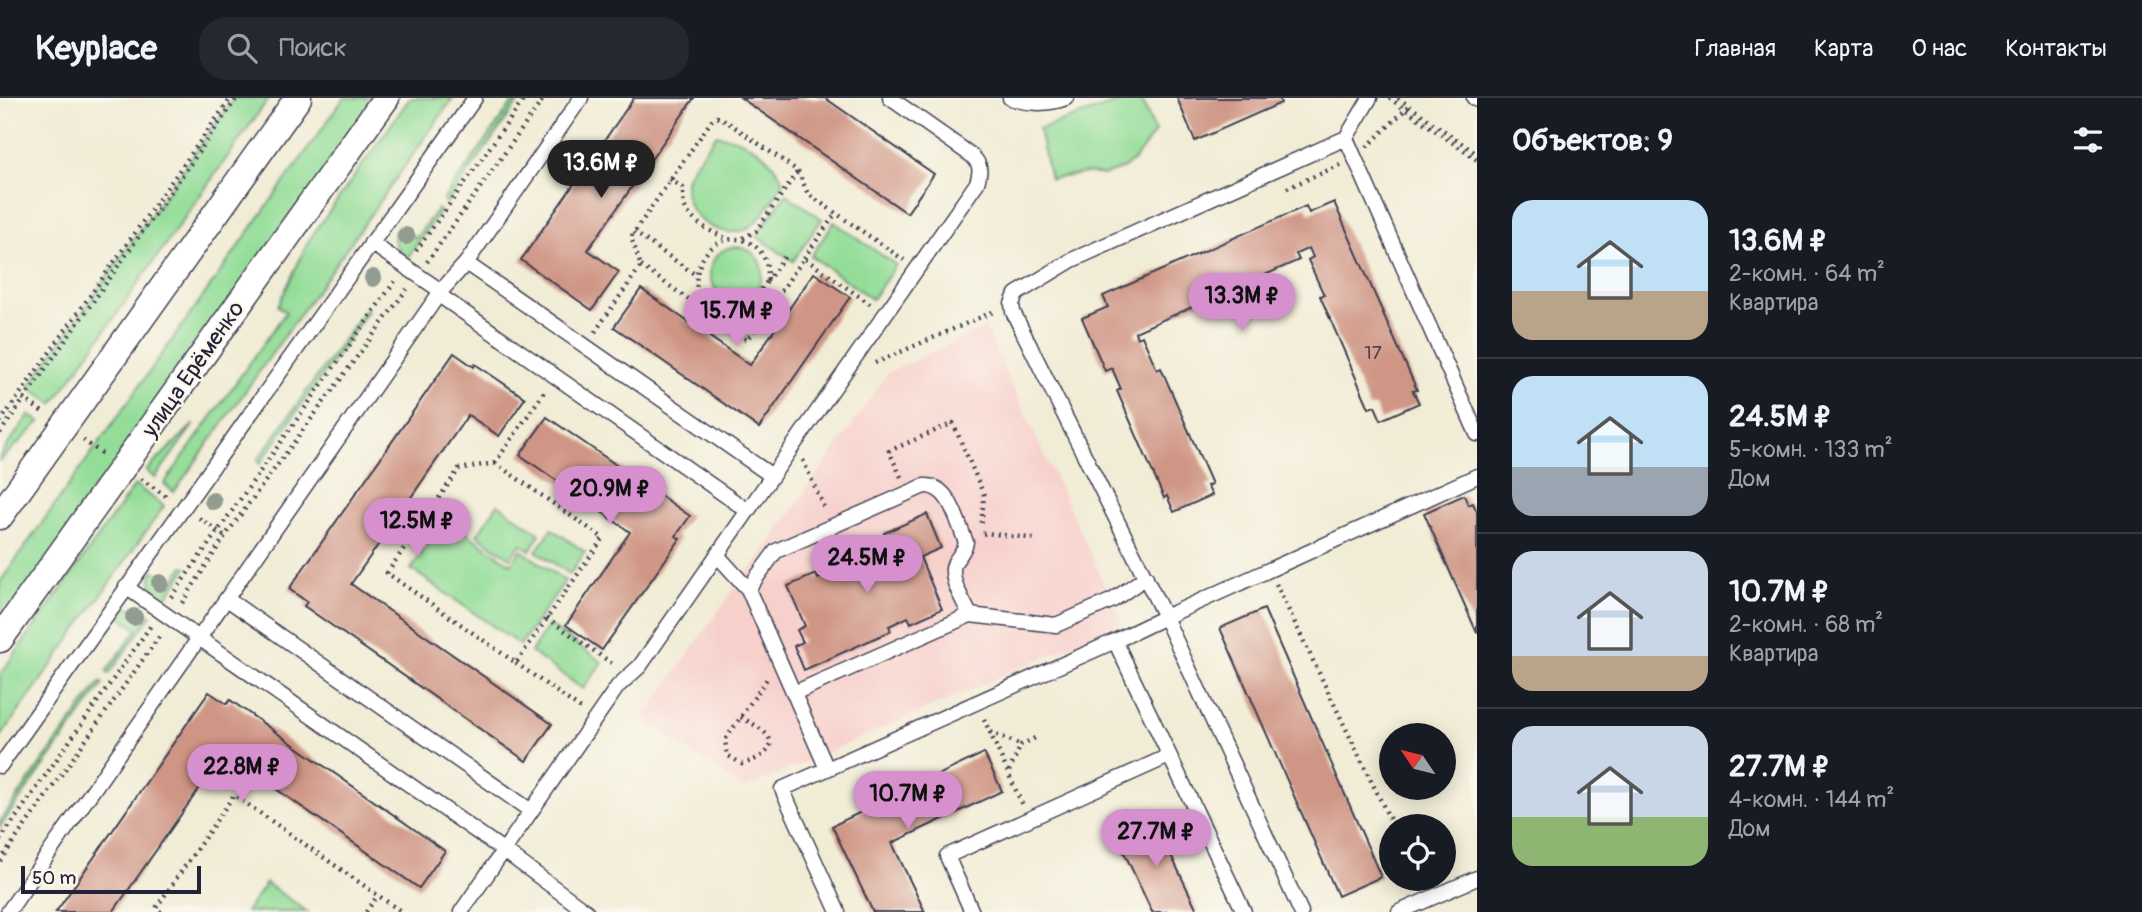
<!DOCTYPE html>
<html lang="ru">
<head>
<meta charset="utf-8">
<style>
  body { margin:0; font-family:Pangolin,sans-serif; background:#242831; color:#f1f3f6; height:100vh; display:flex; flex-direction:column; font-size:26px; white-space:nowrap }
  * { box-sizing:border-box; margin:0 }
  p { font-size:23px; color:#9ea1a6 }
  .icon { flex:none; width:38px; height:38px; fill:none; stroke:currentColor; stroke-width:2; stroke-linecap:round; stroke-linejoin:round }
  .map { position:relative; flex:1; overflow:hidden }
  .details { display:flex; flex-direction:column; background:#171b24; width:665px }
  .details>* { flex:none }
  .needle { width:46px; rotate:305deg }
  .buttons { position:absolute; left:1379px; top:625px; display:grid; gap:14px }
  .buttons a { display:grid; place-items:center; width:77px; height:77px; border-radius:50%; background:#171b24; box-shadow:0 4px 18px #0003; font-size:35px }
  .scale { position:absolute; left:21px; bottom:18px; width:180px; box-sizing:border-box; padding-left:7px; border:4px solid #22223b; border-top:0; font-size:19px; line-height:24px; white-space:nowrap; color:#22223b; -webkit-text-stroke:5px #fbf7ec; paint-order:stroke }
  .price { position:absolute; translate:-50% -60px; padding:0 16px; border-radius:24px; background:#d690ce; color:#111; font-size:23px; line-height:46px; filter:drop-shadow(0 2px 4px #0008) }
  .price::after { content:''; position:absolute; left:50%; top:42px; width:21px; height:16px; margin-left:-10px; background:inherit; clip-path:polygon(0 0,100% 0,50% 100%) }
  .price.current { background:#222; color:#fff }
  ul { padding:0; list-style:none }
  li { display:flex; align-items:center; gap:21px; height:175px; padding:0 35px }
  li+li { border-top:2px solid #363941 }
  li span { display:grid; place-items:center; flex:none; width:196px; height:140px; border-radius:21px; color:#555 }
  li>.icon { margin-inline-start:auto }
  span .icon { width:84px; height:84px; fill:#fffc; stroke-width:1 }
  li b { font-size:30px }
  h2 { display:flex; justify-content:space-between; align-items:center; height:84px; padding:0 35px; font-size:30px }
  header { display:flex; align-items:center; gap:42px; box-sizing:border-box; height:98px; padding:0 35px; background:#171b24; border-bottom:2px solid #363941 }
  header strong { font-size:33px }
  nav { display:flex; gap:38px; margin-inline-start:auto; font-size:24px }
  .search { width:490px; height:63px; background:#242831; display:flex; align-items:center; gap:18px; box-sizing:border-box; padding:0 24px; border-radius:28px; color:#9ea1a6; font-size:26px }
  main { display:flex; flex:1; min-height:0 }
  .map>svg:first-child { display:block }
  .built { fill:#f7d0cc }
  .green { fill:#93dd98; stroke:#5a806a; stroke-width:2 }
  .building { fill:#cf9585 }
  .lines { fill:none; stroke-linecap:round; stroke-linejoin:round }
  .service-casing { stroke:#414052; stroke-width:17 }
  .minor-casing { stroke:#414052; stroke-width:29 }
  .path { stroke:#414052; stroke-width:4.5; stroke-dasharray:2 5; stroke-linecap:butt }
  .service { stroke:#fff; stroke-width:14 }
  .minor { stroke:#fff; stroke-width:26 }
  .tree { fill:#929c90 }
  .labels { text-anchor:middle; dominant-baseline:central; stroke-width:5; stroke-linejoin:round; paint-order:stroke }
  .number-label { font-size:19px; fill:#4d3f4e }
  .street-label { font-size:23px; fill:#22223b; stroke:#fbf7ec }
</style>
</head>
<body>
<header>
<strong>Keyplace</strong>
<div class="search"><svg class="icon" aria-label="search" viewBox="0 0 24 24"><circle cx="10" cy="10" r="6"/><path d="M15 15l6 6"/></svg>Поиск</div>
<nav><a>Главная</a><a>Карта</a><a>О нас</a><a>Контакты</a></nav>
</header>
<main>
<div class="map">
<svg width="1477" height="814" viewBox="0 0 1477 814">
  <rect width="100%" height="100%" fill="#fbf7ec"/>
  <filter id="ink" filterUnits="userSpaceOnUse"><feTurbulence type="fractalNoise" baseFrequency=".0143" numOctaves="2"/><feDisplacementMap in="SourceGraphic" scale="14" xChannelSelector="R" yChannelSelector="G"/><feConvolveMatrix kernelMatrix="1 2 1 2 8 2 1 2 1" color-interpolation-filters="sRGB"/></filter>
  <filter id="wash" filterUnits="userSpaceOnUse"><feTurbulence type="fractalNoise" baseFrequency=".00686" numOctaves="4" result="noise"/><feDisplacementMap in="SourceGraphic" scale="28" xChannelSelector="R" yChannelSelector="G"/><feGaussianBlur stdDeviation="1.57" result="paint"/><feColorMatrix in="noise" values="0 0 0 0 0 0 0 0 0 0 0 0 0 0 0 0 0 1.4 0 .05"/><feComposite in="paint" operator="in"/></filter>
  <g filter="url(#wash)">
    <rect width="100%" height="100%" fill="#f1ecd5"/>
    <path class="built" d="M985,229L1123,525L744,691L643,621L745,475L749,474L888,275Z"/>
    <path class="green" d="M234,0H269L53,306L29,289Z
      M344,0H384L0,540V484Z
      M410,0H453L174,394L164,386L286,214L278,208L309,142Z
      M516,0H521L447,105L443,102Z
      M1132,0H1141L1155,34L1134,62L1124,70L1104,77L1087,75L1050,81L1039,31Z
      M716,37C748,41 769,55 784,84C775,97 761,124 747,131C716,145 674,110 688,77C693,65 708,49 716,37Z
      M786,96L822,121L793,163L756,138Z
      M437,111L440,113L408,159C396,151 389,142 398,128L416,140Z
      M834,124L896,167L872,201L811,158Z
      M710 175a26 26 0 1 1 52 0a26 26 0 1 1-52 0Z
      M365,211L368,213L260,366L257,363Z
      M29,317L40,324L0,363V358Z
      M194,326L155,380L146,373Z
      M135,387L164,408L0,640V577Z
      M498,406L540,436L530,452L521,446L510,460L477,437Z
      M446,421L511,466L521,452L565,483L520,547L411,471Z
      M552,431L585,454L570,476L536,453Z
      M184,468L187,470L165,501C154,493 147,485 153,472L171,485Z
      M139,509L151,517L109,576L106,574L137,531L119,518L128,510Z
      M549,527L602,564L583,591L531,554Z
      M100,584L103,586L0,729V723Z
      M266,785L308,814H246Z"/>
    <g id="blocks">
      <path class="building" d="M634,0H694L588,152L619,174L592,212L521,162Z
        M741,0H825L934,76L907,115Z
        M1177,0H1279L1281,5L1195,43Z
        M1334,104L1417,292L1413,293L1419,305L1381,322L1375,308L1369,310L1320,198L1324,197L1308,162L1313,159L1309,150L1296,156L1299,162L1135,234L1137,240L1142,238L1157,272L1161,270L1212,386L1207,388L1212,397L1174,414L1167,398L1164,400L1117,293L1121,291L1112,270L1105,273L1082,220L1108,209L1103,198L1306,108L1309,115Z
        M814,175L850,199L759,330L614,229L641,191L750,267Z
        M454,255L474,269L475,266L525,300L499,338L468,317L351,486L552,626L526,663L304,508L307,504L289,491Z
        M547,319L690,418L676,438L680,441L602,552L566,527L630,434L520,357Z
        M1464,397L1468,407L1473,405L1477,414V535L1424,415Z
        M927,416L941,450L920,459L942,511L911,525L908,519L889,528L891,533L804,572L794,548L803,544L797,532L805,528L788,488L816,476L818,481L857,463L855,457L887,443L884,435Z
        M1264,511L1381,779L1338,798L1220,530Z
        M209,594L227,606L230,602L445,753L419,790L224,655L113,814H56Z
        M984,655L1002,693L892,745L925,814H873L832,728Z
        M1153,719L1198,814H1152L1116,737Z"/>
    </g>
  </g>
  <g filter="url(#ink)">
    <use href="#blocks" fill-opacity="0" stroke="#414052" stroke-width="2"/>
    <g class="lines">
      <g class="service-casing">
        <path id="service" d="M1010,0C1029,6 1048,7 1066,0
          M1370,0L1346,40L1477,336
          M1474,0L1477,2
          M371,145L441,193
          M466,165L772,378L977,85C981,72 981,66 971,57L890,0
          M439,197L748,413
          M717,457L748,491
          M126,489L503,752L587,814
          M227,501L531,713
          M1115,543L1244,814
          M794,595L970,517L1056,527L1113,502L1146,479
          M0,668L475,0
          M827,671L748,491L776,453L924,388C950,386 957,424 966,444C965,452 960,456 955,464C947,479 964,503 970,517
          M8,814L441,193L466,165L581,0
          M461,814L618,588L640,568L772,378
          M838,814L782,691L1115,543L1165,519L1013,214L1012,206L1016,196L1072,162L1346,40
          M972,814L947,758L1169,658
          M1301,814L1165,519L1477,378
          M1399,814L1477,780"/>
      </g>
      <g class="minor-casing">
        <path id="minor" d="M0,418L298,0
          M0,541L386,0"/>
      </g>
      <path class="path" d="M1389,0L1477,62
        M1398,0L1477,56
        M1367,49L1409,8
        M670,81L683,90C683,95 683,102 684,107C691,125 712,134 728,141
        M1287,90L1340,67
        M634,134L696,177
        M743,140L756,133L798,73
        M416,153L525,0
        M804,160L836,115
        M427,164L544,0
        M641,168L747,242L804,160L870,206
        M702,209C699,199 695,187 697,176C707,127 770,130 768,182L785,158
        M734,232L768,182
        M595,234L641,168L631,139L712,22L717,19L723,21L798,73L808,96L904,162
        M875,265L995,213
        M23,300L44,315
        M0,324L231,0
        M0,335L237,0
        M83,342L104,357
        M803,362L825,412
        M495,365L603,440L516,565L387,475L459,371Z
        M495,365L544,294
        M901,379L889,353L953,325L984,397L981,430
        M141,381L169,400
        M199,420L225,438
        M983,436L986,435L1038,441
        M1276,486L1393,728
        M171,499L395,183
        M182,505L225,438L407,191
        M547,520L614,567
        M516,565L581,611
        M741,619C749,624 760,629 766,636C781,652 754,663 742,666L727,657L725,642L727,639L767,581
        M984,621L1022,706
        M990,634L1021,647
        M1009,673L1021,647L1035,640
        M0,742L152,526
        M0,763L161,536
        M161,814L156,810L234,697L402,814
        M366,814L378,797"/>
      <use href="#service" class="service"/>
      <use href="#minor" class="minor"/>
    </g>
    <g class="tree">
      <circle cx="406" cy="138" r="9"/>
      <circle cx="373" cy="180" r="9"/>
      <circle cx="213" cy="403" r="9"/>
      <circle cx="160" cy="485" r="9"/>
      <circle cx="134" cy="519" r="9"/>
    </g>
  </g>
  <g class="labels">
    <g class="number-label">
      <text x="1373" y="255">17</text>
    </g>
    <g class="street-label">
      <text transform="translate(193 271) rotate(-55)">улица Ерёменко</text>
    </g>
  </g>
</svg>
<div class="buttons">
<a><svg class="needle" viewBox="-14 -14 28 28"><path d="M0-13l5 13h-10z" fill="#e53935"/><path d="M0 13l5-13h-10z" fill="#9ea1a6"/></svg></a>
<a><svg class="icon" aria-label="locate" viewBox="0 0 24 24"><circle cx="12" cy="12" r="6"/><path d="M12 2v4M12 18v4M2 12h4M18 12h4"/></svg></a>
</div>
<div class="scale">50 m</div>
<b class="price current" style="left:601px;top:102px">13.6M ₽</b>
<b class="price" style="left:1242px;top:235px">13.3M ₽</b>
<b class="price" style="left:737px;top:250px">15.7M ₽</b>
<b class="price" style="left:610px;top:428px">20.9M ₽</b>
<b class="price" style="left:417px;top:460px">12.5M ₽</b>
<b class="price" style="left:867px;top:497px">24.5M ₽</b>
<b class="price" style="left:242px;top:706px">22.8M ₽</b>
<b class="price" style="left:908px;top:733px">10.7M ₽</b>
<b class="price" style="left:1156px;top:771px">27.7M ₽</b>
</div>
<section class="details">
<h2>Объектов: 9<svg class="icon" aria-label="filters" viewBox="0 0 24 24"><path d="M4 7h16M4 17h16"/><circle cx="9" cy="7" r="2"/><circle cx="15" cy="17" r="2"/></svg></h2>
<ul>
<li><span style="background:linear-gradient(#bfe0f5 65%,#b9a48a 0)"><svg class="icon" aria-label="home" viewBox="0 0 24 24"><path d="M3 11l9-7 9 7M6 9v11h12V9"/></svg></span><div><b>13.6M ₽</b><p>2-комн. · 64 m²</p><p>Квартира</p></div></li>
<li><span style="background:linear-gradient(#bfe0f5 65%,#9aa5b1 0)"><svg class="icon" aria-label="home" viewBox="0 0 24 24"><path d="M3 11l9-7 9 7M6 9v11h12V9"/></svg></span><div><b>24.5M ₽</b><p>5-комн. · 133 m²</p><p>Дом</p></div></li>
<li><span style="background:linear-gradient(#c9d6e8 75%,#b9a48a 0)"><svg class="icon" aria-label="home" viewBox="0 0 24 24"><path d="M3 11l9-7 9 7M6 9v11h12V9"/></svg></span><div><b>10.7M ₽</b><p>2-комн. · 68 m²</p><p>Квартира</p></div></li>
<li><span style="background:linear-gradient(#c9d6e8 65%,#8fb573 0)"><svg class="icon" aria-label="home" viewBox="0 0 24 24"><path d="M3 11l9-7 9 7M6 9v11h12V9"/></svg></span><div><b>27.7M ₽</b><p>4-комн. · 144 m²</p><p>Дом</p></div></li>
</ul>
</section>
</main>
</body>
</html>
